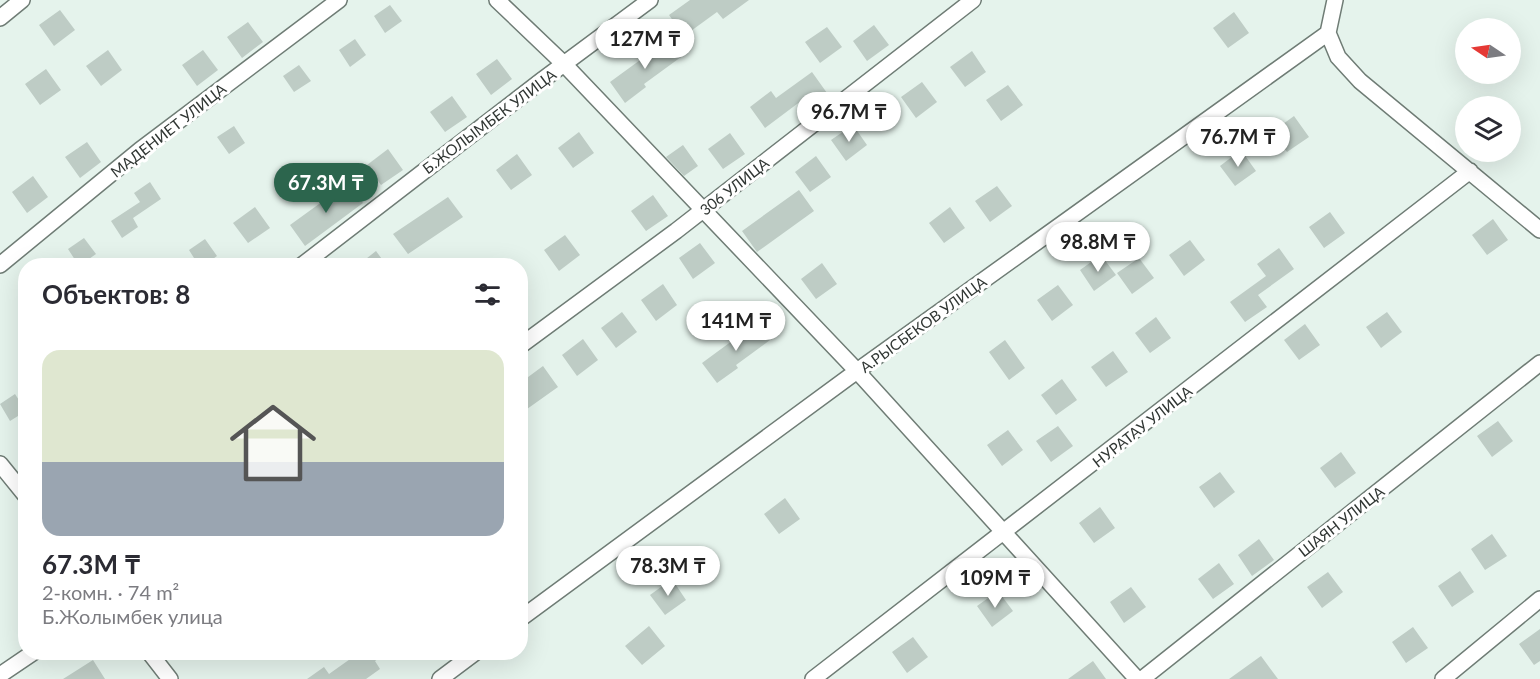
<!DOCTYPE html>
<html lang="ru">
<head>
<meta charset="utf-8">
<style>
  body { margin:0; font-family:Lato,sans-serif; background:#f2f2f3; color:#2b2b33; height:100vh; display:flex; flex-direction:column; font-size:22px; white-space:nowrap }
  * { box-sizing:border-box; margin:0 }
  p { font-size:20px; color:#7c7c81 }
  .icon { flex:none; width:33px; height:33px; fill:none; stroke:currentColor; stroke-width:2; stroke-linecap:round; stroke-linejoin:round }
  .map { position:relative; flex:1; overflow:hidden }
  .side { position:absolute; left:18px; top:258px; width:510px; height:402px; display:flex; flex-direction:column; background:#fff; border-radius:24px; box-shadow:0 6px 24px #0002 }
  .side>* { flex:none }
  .needle { width:39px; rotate:283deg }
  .controls { position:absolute; left:1455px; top:18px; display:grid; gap:12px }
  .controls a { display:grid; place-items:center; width:66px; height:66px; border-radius:50%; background:#fff; box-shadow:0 6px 24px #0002; font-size:30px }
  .price { position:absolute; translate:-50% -51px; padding:0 14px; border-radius:21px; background:#fff; color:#222; font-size:20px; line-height:39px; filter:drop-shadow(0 2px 3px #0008) }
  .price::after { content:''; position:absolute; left:50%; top:36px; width:18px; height:14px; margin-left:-9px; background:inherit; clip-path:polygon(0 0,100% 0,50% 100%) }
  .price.active { background:#2c654d; color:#fff }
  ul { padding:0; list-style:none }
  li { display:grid; align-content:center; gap:12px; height:318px; padding:0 24px }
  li+li { border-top:2px solid #e1e1e2 }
  li span { display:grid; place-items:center; height:186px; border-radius:18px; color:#555 }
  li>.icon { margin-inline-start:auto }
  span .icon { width:108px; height:108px; fill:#fffc; stroke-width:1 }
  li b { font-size:26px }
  h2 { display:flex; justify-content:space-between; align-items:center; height:72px; padding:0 24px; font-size:26px }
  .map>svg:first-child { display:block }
  .building { fill:#beccc5 }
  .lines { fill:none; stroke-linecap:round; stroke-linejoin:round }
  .minor-casing { stroke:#6f7c75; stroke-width:18 }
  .minor { stroke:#fff; stroke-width:15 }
  .labels { text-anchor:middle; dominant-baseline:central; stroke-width:6; stroke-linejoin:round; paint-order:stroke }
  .street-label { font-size:15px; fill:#303633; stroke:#fff }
</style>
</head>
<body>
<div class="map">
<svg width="1540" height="679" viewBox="0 0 1540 679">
  <rect width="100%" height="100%" fill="#e5f3ec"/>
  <path class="building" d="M690,0H749L723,19L717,12L684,36L669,15Z
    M390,5L402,21L385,33L374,16Z
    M60,10L75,30L54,46L39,25Z
    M1234,12L1249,33L1228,48L1213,28Z
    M248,22L263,42L242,58L227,37Z
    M874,25L889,45L867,61L853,41Z
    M827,27L842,47L820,63L805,42Z
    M666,37L681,57L644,84L646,87L625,103L610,82L647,55L645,52Z
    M355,39L366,55L350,67L339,50Z
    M108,50L122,70L101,86L86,66Z
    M203,50L218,70L197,86L182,65Z
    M972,51L986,72L965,87L950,67Z
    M497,59L512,79L491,95L476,74Z
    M299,65L311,81L294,92L283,76Z
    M46,69L61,90L40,105L25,84Z
    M812,72L827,93L806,108L801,101L765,128L750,107L771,91L776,98Z
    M922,82L937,102L916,118L901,97Z
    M1008,85L1023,105L1001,121L986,100Z
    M452,96L467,117L445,132L430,112Z
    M1294,116L1309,137L1287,152L1272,132Z
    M853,125L867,145L846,161L831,140Z
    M234,126L245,143L229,154L217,137Z
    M579,132L594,153L573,168L558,148Z
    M730,133L745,154L723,169L708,149Z
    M87,142L101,162L80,178L65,157Z
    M683,145L698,166L684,176L666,157Z
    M388,149L403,170L381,185L367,165Z
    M1241,150L1256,171L1235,186L1220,166Z
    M517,154L532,175L511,190L496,170Z
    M816,156L831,177L810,192L795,172Z
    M33,176L48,197L27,213L12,192Z
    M150,182L161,199L133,218L138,227L122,238L111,221L140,202L134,193Z
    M348,183L363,203L305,246L290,225Z
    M997,186L1012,206L990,222L975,201Z
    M799,190L814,211L757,252L742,231Z
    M653,195L668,216L646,231L631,211Z
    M448,197L463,217L408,254L393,234Z
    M255,207L270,228L248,243L233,223Z
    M950,207L965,228L944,243L929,223Z
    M1330,212L1345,233L1324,248L1309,227Z
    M1493,219L1508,240L1487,255L1472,235Z
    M565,235L580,255L559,271L544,250Z
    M84,238L96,254L79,266L68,249Z
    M205,239L217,256L203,266H199L189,250Z
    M1190,240L1205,260L1184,276L1169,255Z
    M700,243L715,263L693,279L679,258Z
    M1279,248L1294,269L1258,295L1267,307L1245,322L1230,302L1266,276L1257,264Z
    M376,251L387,266H357Z
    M1101,255L1116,275L1094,291L1080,270Z
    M1139,258L1154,278L1132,294L1117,273Z
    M822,263L837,284L816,299L801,279Z
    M663,284L677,305L656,321L641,300Z
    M1058,285L1073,305L1052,321L1037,300Z
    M622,312L637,332L616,348L601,328Z
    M1387,312L1402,332L1381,348L1366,327Z
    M1156,317L1171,338L1150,353L1135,333Z
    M755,320L770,340L736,365L738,368L717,383L702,363L736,338L734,335Z
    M1305,324L1320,345L1299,360L1284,340Z
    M583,339L598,360L577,376L562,355Z
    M1005,340L1025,368L1009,380L989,352Z
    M1113,351L1128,372L1106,387L1091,367Z
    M543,366L558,387L520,414V383Z
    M1062,379L1077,400L1056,415L1041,395Z
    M15,394L26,411L10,421L0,404Z
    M1498,421L1513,441L1492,457L1477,436Z
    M1058,426L1073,446L1051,462L1036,441Z
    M1008,430L1023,450L1002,466L987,445Z
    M1341,452L1356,473L1335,488L1320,468Z
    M1220,472L1235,492L1214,508L1199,487Z
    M785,498L800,519L779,534L764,514Z
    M1100,507L1115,528L1094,543L1079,523Z
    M1492,534L1507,556L1485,570L1471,549Z
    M1259,539L1274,560L1252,576L1238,555Z
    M1219,563L1234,584L1213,599L1198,579Z
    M1460,571L1474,592L1452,607L1438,586Z
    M1328,572L1343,592L1322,608L1307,587Z
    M672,579L686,600L665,615L650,595Z
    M1131,587L1146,607L1124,623L1110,602Z
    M998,591L1013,611L992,627L977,606Z
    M649,626L665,646L642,665L625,646Z
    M1413,627L1428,648L1406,663L1392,642Z
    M1540,629V661L1534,665L1519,644Z
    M913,637L928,657L907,673L892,652Z
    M360,652H387L375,661L380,669L366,679H307L324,667L329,674Z
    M1261,656L1278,679H1229Z
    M93,660L105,679H63Z
    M1093,661L1106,679H1068Z"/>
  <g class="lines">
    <g class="minor-casing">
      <path id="minor" d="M497,0L564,64L857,371L1137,679
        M1335,0L1328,33L1338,57L1360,81L1540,230
        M0,18L22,0
        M0,265L140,150L339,0
        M301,266L541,81L650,0
        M520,346L676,231L973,0
        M0,464L26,496
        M520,619L857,371L1328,33
        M149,652L170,679
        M0,675L34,652
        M440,679L476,652
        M813,679L1470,171
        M1142,679L1540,363
        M1443,679L1540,599"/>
    </g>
    <use href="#minor" class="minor"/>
  </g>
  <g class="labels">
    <g class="street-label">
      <text transform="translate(489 121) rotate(-37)">Б.ЖОЛЫМБЕК УЛИЦА</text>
      <text transform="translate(168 130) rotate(-38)">МАДЕНИЕТ УЛИЦА</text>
      <text transform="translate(734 186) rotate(-38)">306 УЛИЦА</text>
      <text transform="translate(923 324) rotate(-36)">А.РЫСБЕКОВ УЛИЦА</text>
      <text transform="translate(1142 426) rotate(-38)">НУРАТАУ УЛИЦА</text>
      <text transform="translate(1341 521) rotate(-38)">ШАЯН УЛИЦА</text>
    </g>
  </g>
</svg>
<div class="controls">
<a><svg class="needle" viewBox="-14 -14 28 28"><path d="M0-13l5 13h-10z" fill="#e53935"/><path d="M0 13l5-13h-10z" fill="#7c7c81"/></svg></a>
<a><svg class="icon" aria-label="layers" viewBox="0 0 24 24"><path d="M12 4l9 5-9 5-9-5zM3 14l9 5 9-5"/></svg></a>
</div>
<b class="price" style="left:645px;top:70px">127M ₸</b>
<b class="price" style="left:849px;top:143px">96.7M ₸</b>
<b class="price" style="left:1238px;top:168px">76.7M ₸</b>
<b class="price active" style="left:326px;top:214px">67.3M ₸</b>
<b class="price" style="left:1098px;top:273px">98.8M ₸</b>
<b class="price" style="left:736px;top:352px">141M ₸</b>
<b class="price" style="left:668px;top:597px">78.3M ₸</b>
<b class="price" style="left:995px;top:609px">109M ₸</b>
<section class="side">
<h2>Объектов: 8<svg class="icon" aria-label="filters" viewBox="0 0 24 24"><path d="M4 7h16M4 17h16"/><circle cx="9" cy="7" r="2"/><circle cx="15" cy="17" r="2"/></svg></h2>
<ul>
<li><span style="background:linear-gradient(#dfe7d0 60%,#9aa5b1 0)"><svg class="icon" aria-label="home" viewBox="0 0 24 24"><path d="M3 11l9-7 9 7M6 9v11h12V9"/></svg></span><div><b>67.3M ₸</b><p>2-комн. · 74 m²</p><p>Б.Жолымбек улица</p></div></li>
</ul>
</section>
</div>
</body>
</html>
